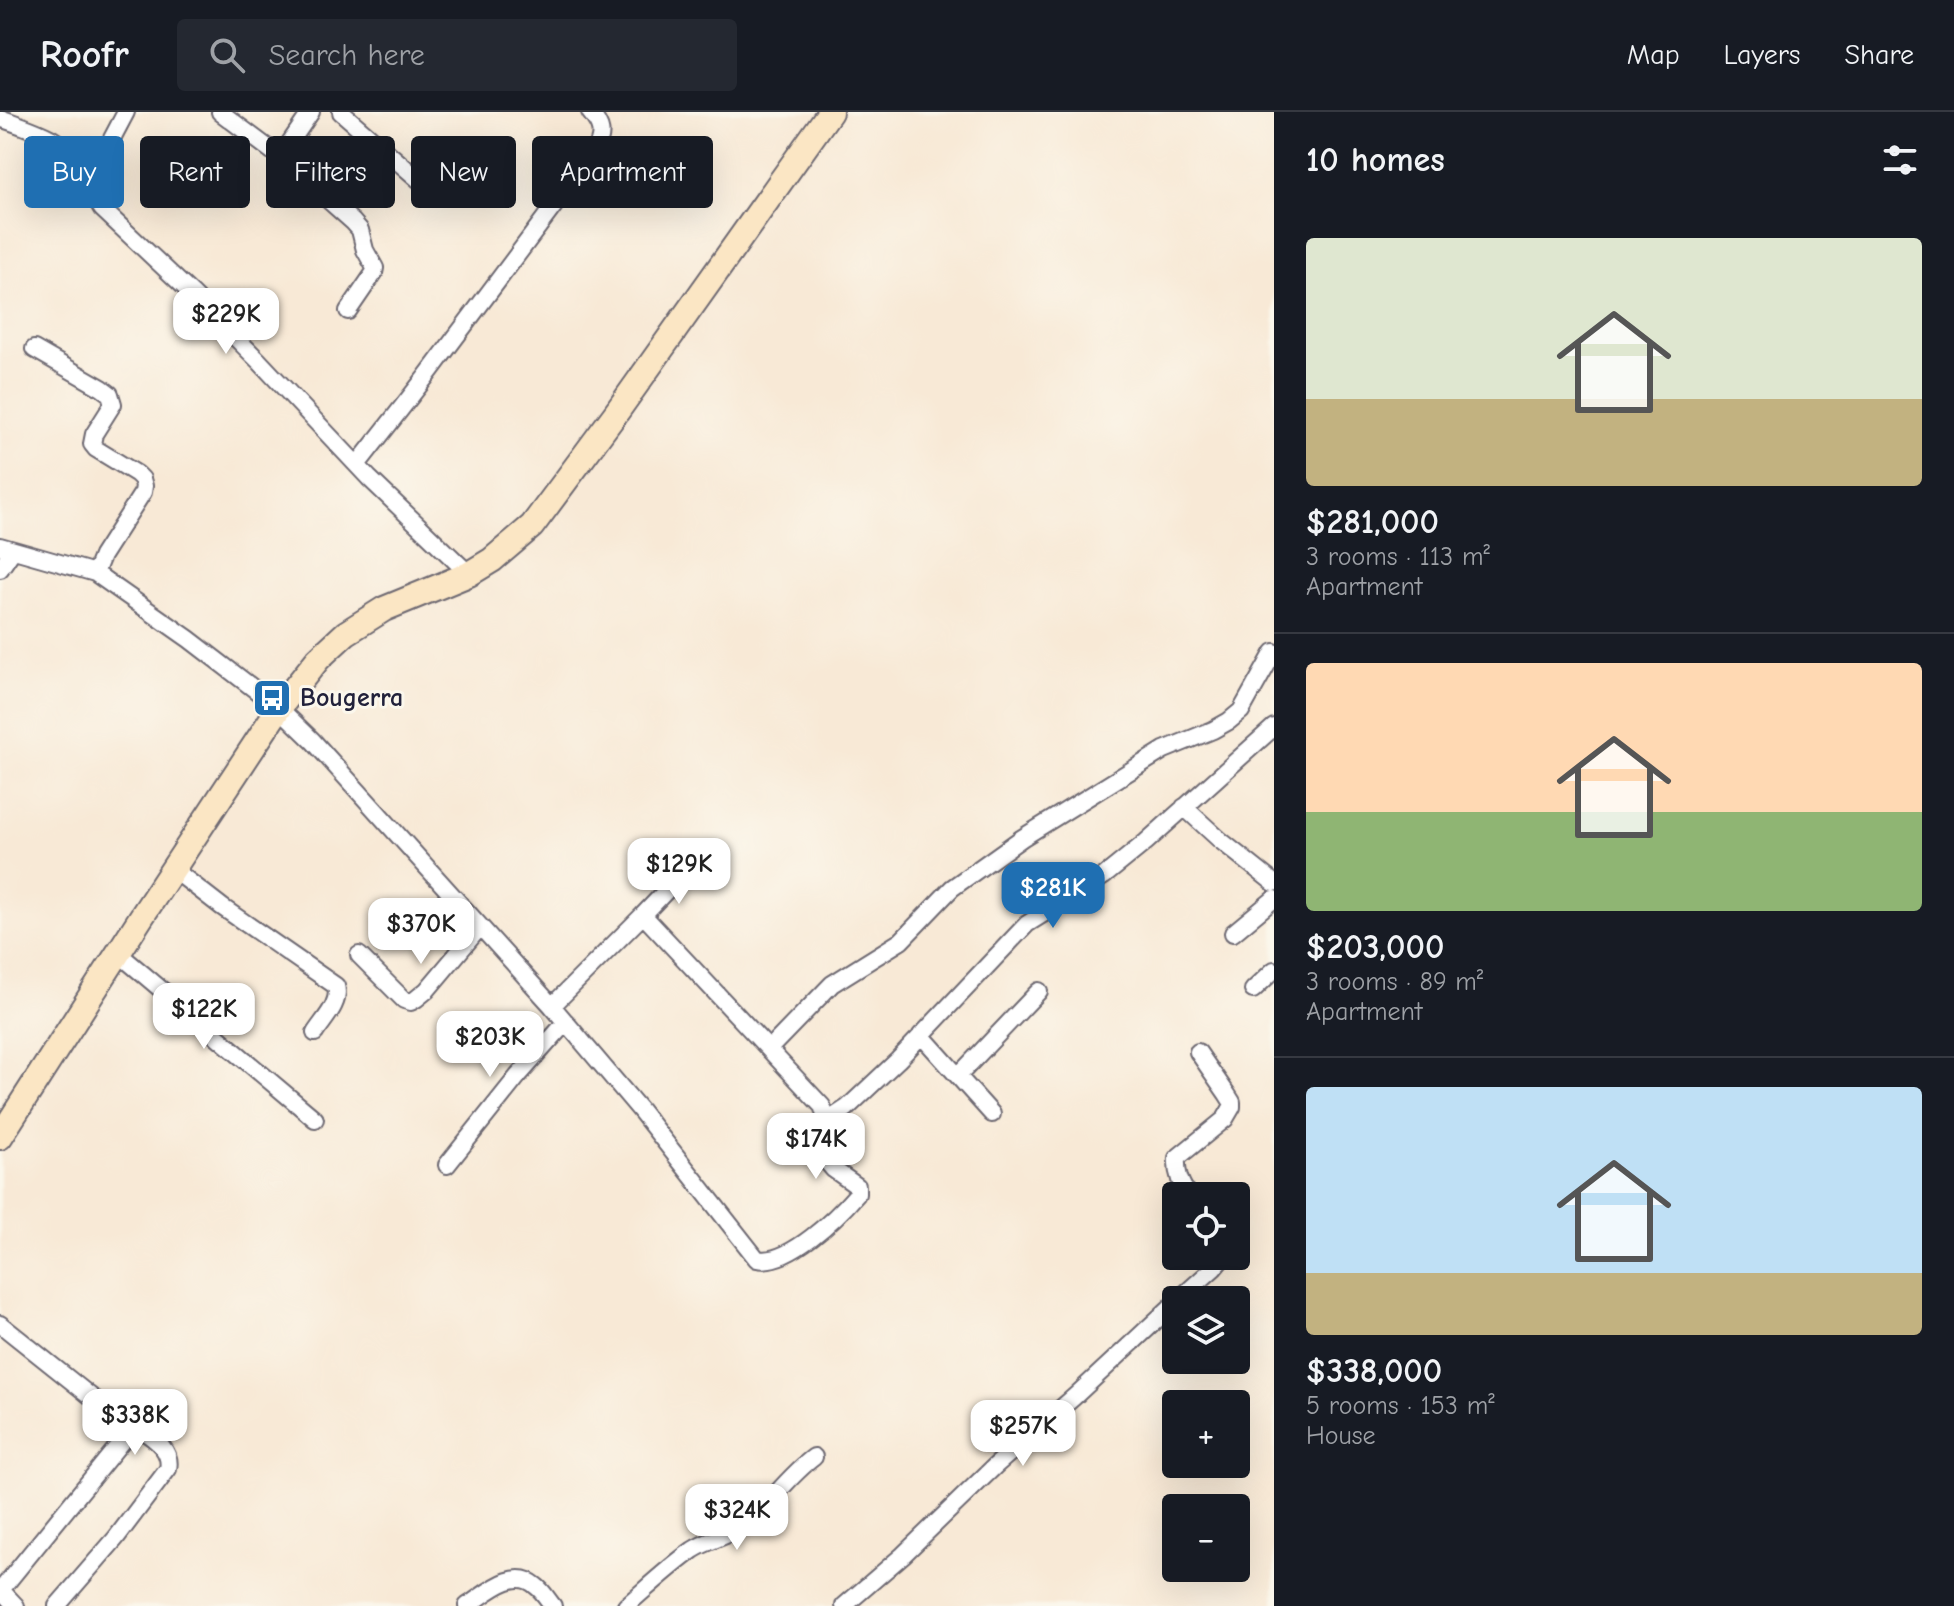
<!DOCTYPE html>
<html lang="en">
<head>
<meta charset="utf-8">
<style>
  body { margin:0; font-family:"Comic Neue",sans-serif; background:#242831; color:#f1f3f6; height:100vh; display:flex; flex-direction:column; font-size:30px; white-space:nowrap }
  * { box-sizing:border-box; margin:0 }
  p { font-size:26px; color:#9ea1a6 }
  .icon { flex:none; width:44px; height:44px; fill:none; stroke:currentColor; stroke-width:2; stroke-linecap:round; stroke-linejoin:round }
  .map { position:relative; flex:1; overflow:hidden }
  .panel { display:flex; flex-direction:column; background:#171b24; width:680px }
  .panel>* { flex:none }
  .hud { position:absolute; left:24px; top:24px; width:760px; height:72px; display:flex; gap:16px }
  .tools { position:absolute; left:1162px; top:1070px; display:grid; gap:16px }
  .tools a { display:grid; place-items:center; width:88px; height:88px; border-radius:8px; background:#171b24; box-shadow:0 8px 32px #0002; font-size:40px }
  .price { position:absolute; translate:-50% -68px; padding:0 18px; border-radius:16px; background:#fff; color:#222; font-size:26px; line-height:52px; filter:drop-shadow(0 2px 4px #0008) }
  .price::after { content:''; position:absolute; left:50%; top:48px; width:24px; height:18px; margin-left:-12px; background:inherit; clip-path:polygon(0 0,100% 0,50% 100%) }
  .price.current { background:#1f6fb2; color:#fff }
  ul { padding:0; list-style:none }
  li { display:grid; align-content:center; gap:16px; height:424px; padding:0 32px }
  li+li { border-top:2px solid #363941 }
  li span { display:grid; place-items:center; height:248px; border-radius:8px; color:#555 }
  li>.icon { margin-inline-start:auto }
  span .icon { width:144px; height:144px; fill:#fffc; stroke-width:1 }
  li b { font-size:34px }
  h2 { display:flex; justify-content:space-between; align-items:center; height:96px; padding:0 32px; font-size:34px }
  .chip { padding:0 28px; border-radius:8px; background:#171b24; box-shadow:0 8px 32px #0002; font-size:28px; line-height:72px }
  .chip.current { background:#1f6fb2; color:#fff }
  header { display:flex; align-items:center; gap:48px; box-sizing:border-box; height:112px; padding:0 40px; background:#171b24; border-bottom:2px solid #363941 }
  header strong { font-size:38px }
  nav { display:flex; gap:44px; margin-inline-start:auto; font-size:28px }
  .search { width:560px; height:72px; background:#242831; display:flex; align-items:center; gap:20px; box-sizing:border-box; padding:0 28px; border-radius:8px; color:#9ea1a6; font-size:30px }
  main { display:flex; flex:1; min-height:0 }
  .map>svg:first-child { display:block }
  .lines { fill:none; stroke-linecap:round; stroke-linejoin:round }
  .street-casing { stroke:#6d6871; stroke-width:20 }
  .secondary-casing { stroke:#6d6871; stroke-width:28 }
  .street { stroke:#fff; stroke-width:16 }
  .secondary { stroke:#fbe6c4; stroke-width:24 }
  .labels { text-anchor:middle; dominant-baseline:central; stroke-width:6; stroke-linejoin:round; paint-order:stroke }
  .poi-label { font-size:26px; font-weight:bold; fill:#22223b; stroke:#fbf7ec; text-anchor:start }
</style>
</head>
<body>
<header>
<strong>Roofr</strong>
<div class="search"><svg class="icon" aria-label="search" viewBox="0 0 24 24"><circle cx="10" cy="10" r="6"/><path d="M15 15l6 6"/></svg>Search here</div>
<nav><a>Map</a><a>Layers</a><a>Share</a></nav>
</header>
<main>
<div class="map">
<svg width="1274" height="1494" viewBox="0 0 1274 1494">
  <rect width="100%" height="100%" fill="#fbf7ec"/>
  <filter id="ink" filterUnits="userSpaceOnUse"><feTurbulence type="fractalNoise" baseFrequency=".0125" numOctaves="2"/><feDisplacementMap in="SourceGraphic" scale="16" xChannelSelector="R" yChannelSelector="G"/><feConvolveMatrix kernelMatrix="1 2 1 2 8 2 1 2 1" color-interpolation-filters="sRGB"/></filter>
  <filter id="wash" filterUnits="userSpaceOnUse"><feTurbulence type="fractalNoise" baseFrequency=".006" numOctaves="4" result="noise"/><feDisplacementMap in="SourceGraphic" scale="32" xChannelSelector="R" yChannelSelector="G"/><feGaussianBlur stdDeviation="1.8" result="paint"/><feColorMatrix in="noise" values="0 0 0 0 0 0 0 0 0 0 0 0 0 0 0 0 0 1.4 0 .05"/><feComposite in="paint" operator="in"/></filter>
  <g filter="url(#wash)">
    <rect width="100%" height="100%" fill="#f8e9d6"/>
  </g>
  <g filter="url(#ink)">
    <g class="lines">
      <g class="street-casing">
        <path id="street" d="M220,0L280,45L311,0
          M341,0L426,74
          M0,6C30,17 65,26 82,55C90,69 93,83 102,97L192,182L259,249L369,366L469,462
          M280,45L353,110L360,118L365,138L375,156L374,161L348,199
          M88,72L126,0
          M34,237L102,276L110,282L113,292L94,322L92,332L96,337L137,362L142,367L144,374L143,380L102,444L95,461L189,527L279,596L313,629L552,894L640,998L757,1147C788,1154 838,1104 857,1082V1074L833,1057L819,1040C819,1024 830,1011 822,994L643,803L552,894
          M357,353L425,266L595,39C604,22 602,15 590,0
          M0,434L95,461
          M0,457L13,438
          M1184,695L1220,728L1274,771
          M173,757L222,795L336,874C341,891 324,907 315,921
          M643,803L687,757
          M1233,821L1274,787
          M118,841L315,1007
          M359,843L404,888L411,890L416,887L427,878L480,815
          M1253,878L1274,858
          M921,923L992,1002
          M769,937L832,872L901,829L952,776L1022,726L1164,638L1213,618L1229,609L1241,599L1274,540
          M959,963L1039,879
          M826,1010L847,996L898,948L1027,812L1104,764L1146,730L1274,615
          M447,1053L518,964L566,910
          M1189,1084C1180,1072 1176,1061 1177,1046L1225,1007L1232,995V990L1227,982L1198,940
          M1178,1188L1214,1156L1224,1144
          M0,1212L94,1287
          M0,1477L16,1494
          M1,1478L126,1324L132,1319H143C157,1328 172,1340 168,1357L116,1426L57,1494
          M467,1494C486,1482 514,1454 536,1474C543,1479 548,1488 553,1494
          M626,1494C648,1475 669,1455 693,1438C708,1428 727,1425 743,1414C769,1394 787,1365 814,1345
          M844,1494L903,1443L995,1354L1074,1285L1176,1190"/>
      </g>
      <g class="secondary-casing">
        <path id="secondary" d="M0,1025L142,804L279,596L318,547L346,521L384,497L469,462L492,448L532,414L616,301L830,0"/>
      </g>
      <use href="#street" class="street"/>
      <use href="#secondary" class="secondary"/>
    </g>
  </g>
  <defs>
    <g id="bus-square" transform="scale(2)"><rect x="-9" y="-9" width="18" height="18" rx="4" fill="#1f6fb2" stroke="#fbf7ec"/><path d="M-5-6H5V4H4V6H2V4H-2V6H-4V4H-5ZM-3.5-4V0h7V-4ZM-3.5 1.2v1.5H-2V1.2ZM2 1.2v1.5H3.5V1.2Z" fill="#fff"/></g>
  </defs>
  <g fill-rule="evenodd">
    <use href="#bus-square" x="272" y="586"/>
  </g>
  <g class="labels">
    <g class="poi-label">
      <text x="300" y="586">Bougerra</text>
    </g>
  </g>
</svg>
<div class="tools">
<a><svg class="icon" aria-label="locate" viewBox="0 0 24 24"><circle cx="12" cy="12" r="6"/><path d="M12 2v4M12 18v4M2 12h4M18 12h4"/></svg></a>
<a><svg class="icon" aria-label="layers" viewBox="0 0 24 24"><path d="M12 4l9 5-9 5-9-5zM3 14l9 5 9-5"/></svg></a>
<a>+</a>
<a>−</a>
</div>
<b class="price" style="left:226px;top:244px">$229K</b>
<b class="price" style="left:679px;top:794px">$129K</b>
<b class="price current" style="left:1053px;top:818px">$281K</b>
<b class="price" style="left:421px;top:854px">$370K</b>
<b class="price" style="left:204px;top:939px">$122K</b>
<b class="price" style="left:490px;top:967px">$203K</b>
<b class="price" style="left:816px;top:1069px">$174K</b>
<b class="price" style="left:135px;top:1345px">$338K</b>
<b class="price" style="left:1023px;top:1356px">$257K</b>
<b class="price" style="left:737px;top:1440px">$324K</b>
<div class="hud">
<a class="chip current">Buy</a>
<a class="chip">Rent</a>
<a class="chip">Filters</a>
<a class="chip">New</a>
<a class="chip">Apartment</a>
</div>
</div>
<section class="panel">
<h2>10 homes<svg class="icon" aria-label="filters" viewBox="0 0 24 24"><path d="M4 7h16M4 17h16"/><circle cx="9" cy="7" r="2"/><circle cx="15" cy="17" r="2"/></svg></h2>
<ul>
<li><span style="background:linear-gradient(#dfe7d0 65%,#c2b280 0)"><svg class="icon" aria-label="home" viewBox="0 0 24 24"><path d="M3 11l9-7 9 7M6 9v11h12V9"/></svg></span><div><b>$281,000</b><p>3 rooms · 113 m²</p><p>Apartment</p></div></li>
<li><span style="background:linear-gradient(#ffd9b3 60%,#8fb573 0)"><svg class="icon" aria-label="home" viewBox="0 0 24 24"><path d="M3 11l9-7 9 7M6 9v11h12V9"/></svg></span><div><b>$203,000</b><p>3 rooms · 89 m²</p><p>Apartment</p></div></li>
<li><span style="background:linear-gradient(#bfe0f5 75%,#c2b280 0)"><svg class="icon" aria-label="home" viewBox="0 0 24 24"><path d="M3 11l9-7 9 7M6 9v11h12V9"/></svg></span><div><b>$338,000</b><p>5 rooms · 153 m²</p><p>House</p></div></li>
</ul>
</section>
</main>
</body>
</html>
